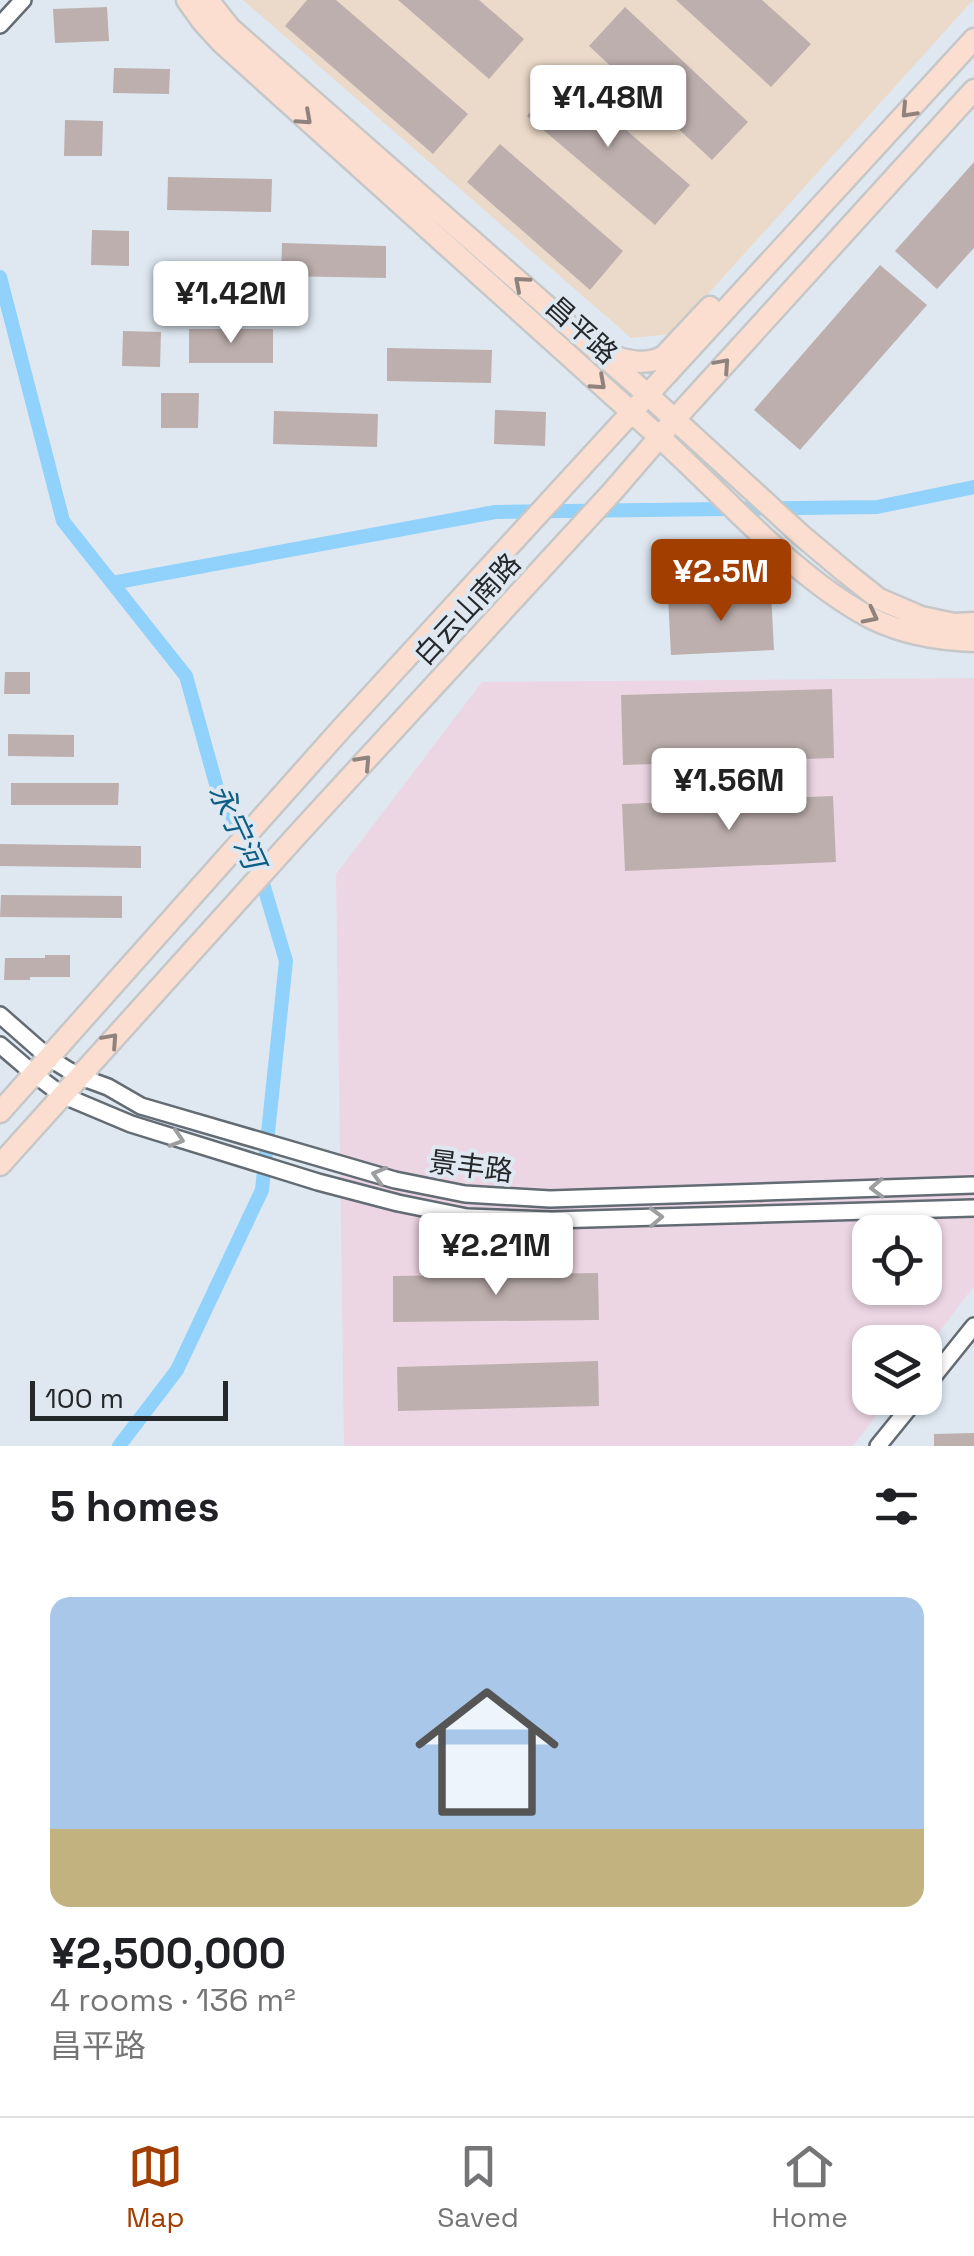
<!DOCTYPE html>
<html lang="en">
<head>
<meta charset="utf-8">
<style>
  body { margin:0; font-family:"Space Grotesk","Noto Sans SC",sans-serif; background:#f6f6f6; color:#202124; height:100vh; display:flex; flex-direction:column; font-size:38px; white-space:nowrap }
  * { box-sizing:border-box; margin:0 }
  p { font-size:32px; color:#757577 }
  .icon { flex:none; width:55px; height:55px; fill:none; stroke:currentColor; stroke-width:2; stroke-linecap:round; stroke-linejoin:round }
  .map { position:relative; height:1446px; overflow:hidden }
  .drawer { display:flex; flex-direction:column; background:#fff; flex:1 }
  .drawer>* { flex:none }
  .buttons { position:absolute; left:852px; top:1215px; display:grid; gap:20px }
  .buttons a { display:grid; place-items:center; width:90px; height:90px; border-radius:20px; background:#fff; box-shadow:0 2px 8px #0004; font-size:50px }
  .scale { position:absolute; left:30px; bottom:25px; width:198px; box-sizing:border-box; padding-left:10px; border:5px solid #24282b; border-top:0; font-size:28px; line-height:35px; white-space:nowrap; color:#24282b; -webkit-text-stroke:8px #dfe8f1; paint-order:stroke }
  .price { position:absolute; translate:-50% -85px; padding:0 22px; border-radius:10px; background:#fff; color:#222; font-size:32px; line-height:65px; filter:drop-shadow(0 2px 5px #0008) }
  .price::after { content:''; position:absolute; left:50%; top:60px; width:30px; height:22px; margin-left:-15px; background:inherit; clip-path:polygon(0 0,100% 0,50% 100%) }
  .price.on { background:#a13e00; color:#fff }
  ul { padding:0; list-style:none }
  li { display:grid; align-content:center; gap:20px; height:530px; padding:0 50px }
  li span { display:grid; place-items:center; height:310px; border-radius:20px; color:#555 }
  li>.icon { margin-inline-start:auto }
  span .icon { width:180px; height:180px; fill:#fffc; stroke-width:1 }
  li b { font-size:42px }
  h2 { display:flex; justify-content:space-between; align-items:center; height:120px; padding:0 50px; font-size:42px }
  .dock { display:flex; justify-content:space-around; align-items:center; height:140px; border-top:2px solid #e0e0e0; background:#fff; font-size:28px; color:#757577 }
  .dock a { display:grid; justify-items:center; gap:5px }
  .dock .on { color:#a13e00 }
  .map>svg:first-child { display:block }
  .commercial { fill:#ebdac9 }
  .industrial { fill:#ecd6e3; fill-rule:evenodd }
  .lines { fill:none; stroke-linecap:round; stroke-linejoin:round }
  .canal { stroke:#90d2fb; stroke-width:14 }
  .building { fill:#bdafae }
  .minor-casing { stroke:#636b73; stroke-width:20 }
  .major-casing { stroke:#c6c7c8; stroke-width:25 }
  .minor { stroke:#fff; stroke-width:15 }
  .major { stroke:#fbded0; stroke-width:20 }
  .oneway { stroke:#90837e }
  .oneway2 { stroke:#9c9ea0 }
  .labels { text-anchor:middle; dominant-baseline:central; stroke-width:8; stroke-linejoin:round; paint-order:stroke }
  .street-label { font-size:28px; fill:#24282b; stroke:#dfe8f1 }
  .water-label { font-size:30px; font-style:italic; fill:#0e5e86; stroke:#dfe8f1 }
</style>
</head>
<body>
<div class="map">
<svg width="974" height="1446" viewBox="0 0 974 1446">
  <rect width="100%" height="100%" fill="#dfe8f1"/>
  <path class="commercial" d="M243,0H973L672,334L631,338Z"/>
  <path class="industrial" d="M974,678V1286L925,1351V1342H870V1398H890L853,1446H344L336,874L482,682ZM870,1232H925V1288H870Z"/>
  <g class="lines">
    <path class="canal" d="M0,277L63,521L186,676L219,795L253,850L286,961L262,1190L177,1370L119,1446
      M112,583L495,512L877,507L974,487"/>
  </g>
  <path class="building" d="M307,0H336L468,114L433,154L285,26Z
    M398,0H479L524,39L489,79Z
    M676,0H762L811,44L771,87Z
    M107,7L109,41L55,43L53,9Z
    M625,7L748,122L712,160L589,46Z
    M114,68L170,69L169,94L113,93Z
    M562,75L690,185L655,225L527,116Z
    M65,120L103,121L102,156H64Z
    M500,144L623,251L590,290L467,182Z
    M974,162V248L937,289L895,251Z
    M168,177L272,179L271,212L167,210Z
    M92,230L129,231V266L91,265Z
    M282,243L386,246V278L281,276Z
    M880,265L927,305L800,450L754,410Z
    M189,329H273V363H189Z
    M123,331L161,332L160,367L122,366Z
    M387,348L492,350L491,383L387,381Z
    M161,393H199L198,428H161Z
    M495,410L546,412L545,446L494,444Z
    M274,411L378,414L377,447L273,444Z
    M771,592L774,650L671,655L668,597Z
    M5,672H30V694H4Z
    M832,689L834,758L623,765L621,695Z
    M8,734L74,735V757L8,756Z
    M11,783H119L118,805H11Z
    M833,796L836,862L625,871L622,804Z
    M0,844L141,846V868L0,866Z
    M1,895L122,896V918L0,917Z
    M45,955H70V977H30V980H4L5,958H45Z
    M598,1273L599,1320L393,1322V1276Z
    M598,1361L599,1406L398,1411L397,1367Z
    M974,1433V1446H934V1434Z"/>
  <g class="lines">
    <g class="minor-casing">
      <path id="minor" d="M0,25L23,0
        M0,1015L49,1058L78,1076L108,1087L141,1106L395,1180L465,1194L550,1199L974,1185
        M0,1045L34,1074L62,1095L131,1124L318,1182L398,1203L467,1217L552,1220L974,1208
        M925,1387L974,1326
        M878,1446L917,1398"/>
    </g>
    <g class="major-casing">
      <path id="major" d="M187,0L202,21L222,43C367,174 512,305 657,435C723,494 793,577 871,618C903,634 939,640 974,641
        M208,0L230,28L648,395L801,535L845,572L879,599L921,617L954,624L974,623
        M607,355C625,360 646,367 664,356L710,307
        M0,1112L342,728L974,39
        M0,1165L298,834L613,491L675,419L974,90"/>
    </g>
    <use href="#minor" class="minor"/>
    <use href="#major" class="major"/>
  </g>
  <defs><path id="oneway-chevron" d="M-2-3.5L2.5 0L-2 3.5" fill="none" stroke-width="1.6" stroke-linecap="round" stroke-linejoin="round" transform="scale(2.5)"/></defs>
  <g class="oneway">
    <use href="#oneway-chevron" transform="translate(908 111) rotate(133)"/>
    <use href="#oneway-chevron" transform="translate(305 118) rotate(42)"/>
    <use href="#oneway-chevron" transform="translate(521 283) rotate(-139)"/>
    <use href="#oneway-chevron" transform="translate(723 365) rotate(-48)"/>
    <use href="#oneway-chevron" transform="translate(599 383) rotate(42)"/>
    <use href="#oneway-chevron" transform="translate(871 616) rotate(27)"/>
    <use href="#oneway-chevron" transform="translate(364 762) rotate(-47)"/>
    <use href="#oneway-chevron" transform="translate(111 1040) rotate(-48)"/>
  </g>
  <g class="oneway2">
    <use href="#oneway-chevron" transform="translate(177 1139) rotate(18)"/>
    <use href="#oneway-chevron" transform="translate(379 1175) rotate(-164)"/>
    <use href="#oneway-chevron" transform="translate(877 1188) rotate(178)"/>
    <use href="#oneway-chevron" transform="translate(656 1217) rotate(-2)"/>
  </g>
  <g class="labels">
    <g class="street-label">
      <text transform="translate(582 330) rotate(42)">昌平路</text>
      <text transform="translate(467 609) rotate(-47)">白云山南路</text>
      <text transform="translate(471 1166) rotate(7)">景丰路</text>
    </g>
    <g class="water-label">
      <text transform="translate(237 826) rotate(65)">永宁河</text>
    </g>
  </g>
</svg>
<div class="buttons">
<a><svg class="icon" aria-label="locate" viewBox="0 0 24 24"><circle cx="12" cy="12" r="6"/><path d="M12 2v4M12 18v4M2 12h4M18 12h4"/></svg></a>
<a><svg class="icon" aria-label="layers" viewBox="0 0 24 24"><path d="M12 4l9 5-9 5-9-5zM3 14l9 5 9-5"/></svg></a>
</div>
<div class="scale">100 m</div>
<b class="price" style="left:608px;top:150px">¥1.48M</b>
<b class="price" style="left:231px;top:346px">¥1.42M</b>
<b class="price on" style="left:721px;top:624px">¥2.5M</b>
<b class="price" style="left:729px;top:833px">¥1.56M</b>
<b class="price" style="left:496px;top:1298px">¥2.21M</b>
</div>
<section class="drawer">
<h2>5 homes<svg class="icon" aria-label="filters" viewBox="0 0 24 24"><path d="M4 7h16M4 17h16"/><circle cx="9" cy="7" r="2"/><circle cx="15" cy="17" r="2"/></svg></h2>
<ul>
<li><span style="background:linear-gradient(#a9c7e8 75%,#c2b280 0)"><svg class="icon" aria-label="home" viewBox="0 0 24 24"><path d="M3 11l9-7 9 7M6 9v11h12V9"/></svg></span><div><b>¥2,500,000</b><p>4 rooms · 136 m²</p><p>昌平路</p></div></li>
</ul>
</section>
<nav class="dock">
<a class="on"><svg class="icon" aria-label="map" viewBox="0 0 24 24"><path d="M3 6l6-2 6 2 6-2v14l-6 2-6-2-6 2zM9 4v14M15 6v14"/></svg>Map</a>
<a><svg class="icon" aria-label="saved" viewBox="0 0 24 24"><path d="M7 4h10v16l-5-4-5 4z"/></svg>Saved</a>
<a><svg class="icon" aria-label="home" viewBox="0 0 24 24"><path d="M3 11l9-7 9 7M6 9v11h12V9"/></svg>Home</a>
</nav>
</body>
</html>
